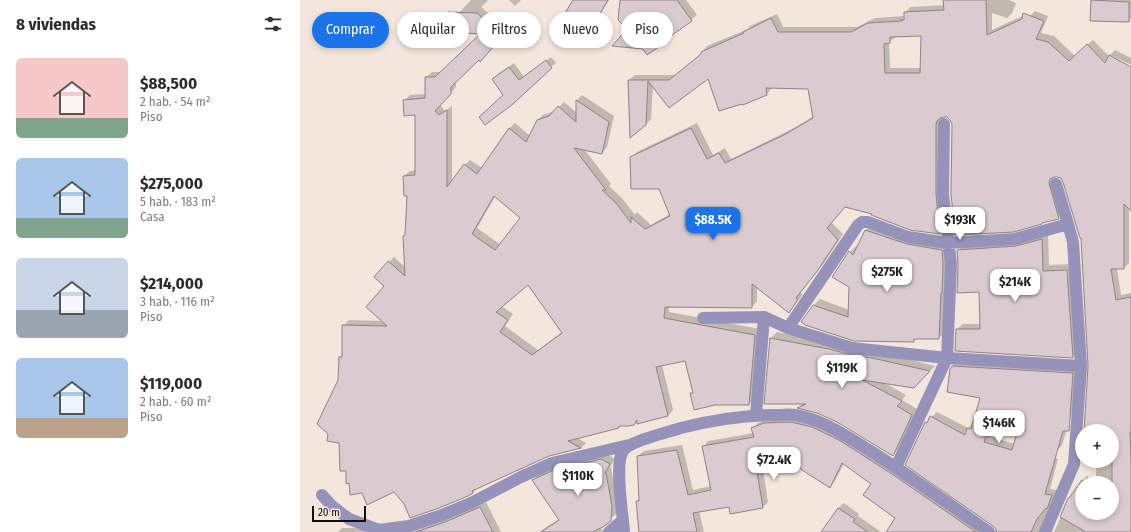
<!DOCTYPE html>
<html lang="es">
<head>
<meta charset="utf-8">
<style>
  body { margin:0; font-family:"Fira Sans Condensed",sans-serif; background:#f2f2f3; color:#2b2b33; height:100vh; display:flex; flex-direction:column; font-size:15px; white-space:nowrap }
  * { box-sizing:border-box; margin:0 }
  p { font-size:13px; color:#7c7c81 }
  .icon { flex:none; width:22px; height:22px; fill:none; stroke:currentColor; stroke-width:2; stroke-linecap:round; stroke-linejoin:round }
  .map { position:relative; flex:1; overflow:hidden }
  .drawer { display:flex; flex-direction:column; background:#fff; width:300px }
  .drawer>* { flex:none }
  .banner { position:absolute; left:12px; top:12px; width:380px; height:36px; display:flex; gap:8px }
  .tools { position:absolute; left:775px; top:424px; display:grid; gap:8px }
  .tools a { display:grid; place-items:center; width:44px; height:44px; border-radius:50%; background:#fff; box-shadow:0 2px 6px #0003; font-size:20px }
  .scale { position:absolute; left:12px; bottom:10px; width:54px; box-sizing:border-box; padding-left:4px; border:2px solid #120e0b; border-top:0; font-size:11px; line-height:14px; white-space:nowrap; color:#120e0b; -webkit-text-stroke:3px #f2e6dd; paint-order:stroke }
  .price { position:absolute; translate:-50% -34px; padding:0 9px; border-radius:8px; background:#fff; color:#222; font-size:13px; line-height:26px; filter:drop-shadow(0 1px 2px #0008) }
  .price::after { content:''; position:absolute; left:50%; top:24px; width:12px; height:9px; margin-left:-6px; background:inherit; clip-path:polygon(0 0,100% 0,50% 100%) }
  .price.selected { background:#1a73e8; color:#fff }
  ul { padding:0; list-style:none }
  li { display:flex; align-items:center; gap:12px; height:100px; padding:0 16px }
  li span { display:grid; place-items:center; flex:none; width:112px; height:80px; border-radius:6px; color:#555 }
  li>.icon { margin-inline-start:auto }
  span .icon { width:48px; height:48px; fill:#fffc; stroke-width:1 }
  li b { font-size:17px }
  h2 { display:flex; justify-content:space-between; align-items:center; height:48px; padding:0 16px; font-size:17px }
  .tag { padding:0 14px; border-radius:18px; background:#fff; box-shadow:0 2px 6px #0003; font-size:14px; line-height:36px }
  .tag.selected { background:#1a73e8; color:#fff }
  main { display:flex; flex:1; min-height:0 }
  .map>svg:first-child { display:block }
  .shadow { fill:#0003; fill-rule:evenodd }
  .building { fill:#d9cbcf; stroke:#908287; fill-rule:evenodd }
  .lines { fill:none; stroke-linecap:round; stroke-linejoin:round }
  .minor { stroke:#9593ba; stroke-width:12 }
</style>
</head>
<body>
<main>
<section class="drawer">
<h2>8 viviendas<svg class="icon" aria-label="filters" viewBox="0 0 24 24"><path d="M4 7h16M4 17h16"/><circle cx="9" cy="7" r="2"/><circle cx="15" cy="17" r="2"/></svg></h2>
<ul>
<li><span style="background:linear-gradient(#f6c9c9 75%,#7fa58c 0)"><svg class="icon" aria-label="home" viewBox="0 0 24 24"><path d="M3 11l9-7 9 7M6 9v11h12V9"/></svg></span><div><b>$88,500</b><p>2 hab. · 54 m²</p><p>Piso</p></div></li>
<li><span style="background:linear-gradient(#a9c7e8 75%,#7fa58c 0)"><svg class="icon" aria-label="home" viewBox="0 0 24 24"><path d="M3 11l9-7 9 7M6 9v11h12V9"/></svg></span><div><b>$275,000</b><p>5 hab. · 183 m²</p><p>Casa</p></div></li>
<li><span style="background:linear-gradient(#c9d6e8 65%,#9aa5b1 0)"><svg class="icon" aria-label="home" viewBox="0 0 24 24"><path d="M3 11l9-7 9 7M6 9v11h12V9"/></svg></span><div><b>$214,000</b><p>3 hab. · 116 m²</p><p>Piso</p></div></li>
<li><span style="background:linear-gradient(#a9c7e8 75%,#b9a48a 0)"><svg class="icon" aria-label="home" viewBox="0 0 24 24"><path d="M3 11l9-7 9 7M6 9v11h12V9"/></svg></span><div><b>$119,000</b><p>2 hab. · 60 m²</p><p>Piso</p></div></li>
</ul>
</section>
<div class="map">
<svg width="831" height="532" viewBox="0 0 831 532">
  <rect width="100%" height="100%" fill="#f2e6dd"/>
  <path class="shadow" d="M171,0H188L181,7L208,30L185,55L179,58L156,80V87L140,105L145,111L152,106V182L165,165L170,160L182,168L210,128L215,123L230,136L237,120L243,115L255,111L264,102L277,113V100L282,95L314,116L307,147L302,153L284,149L311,184L309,186L322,198L335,215L337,212L351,225L370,214L360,188L331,158L337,152L397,123L413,155L425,148L431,159L490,130L514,116L509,88H472L467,94L443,104L408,77L353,86L351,119L346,124L329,80L335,75H376L402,53V52L407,46L448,29L450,26L477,14L483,27H557L575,18L605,16V12L611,7L666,4L653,0H709L716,3L712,13L707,18L692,13V30L727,14L728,18L735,11L748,16L741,33L754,36L775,56L793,40L809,56L810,55V57L831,68V209L829,204V263L824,268H817L821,295L831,293V532H754L769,499L773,494L781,482L787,476L796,482V461H812V431H786L789,366L782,237L764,181L762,178L754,176L764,212L758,218L652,124L648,116H642L641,188L645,228L640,233L545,206L531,222L543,234L524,263L500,293L503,294L494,306L489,312L457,287V301L452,307L369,306V312L460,329L454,398L449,404L391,394L394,391L386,360L362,365L373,410L368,416L338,420L333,424L321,425L319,428L277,438L286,443L281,448L249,455L178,487L173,493L105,503L39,380L40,357L43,354V326L49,320L83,321L89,262L94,257L105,267L106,234L108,195L104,176L110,171L116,170V114L104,101L110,95L126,94V77L132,72H141L182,33L142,31ZM622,35L621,68H590L589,42L596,37V36ZM196,195L221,218L201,245L177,228ZM228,283L262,332L238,350L205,326L213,314L201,306ZM782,483H812V513H782Z
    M209,0H221L215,6Z
    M274,0H309L295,23L290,29L285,26L281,32L275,38Z
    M321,0H386L397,15L391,20L364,40V41L359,46L348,54L328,29Z
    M793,0H831V18L828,21L792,1Z
    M815,50L831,58V65L810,55Z
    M251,57L256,63L251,67L204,95L193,79L198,74L214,63L224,77Z
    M571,224L647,244L645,332L639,338H617L614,341L502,322L514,305L520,299L549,310L550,287L533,276L550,252L556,246L558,248L566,230Z
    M748,234L749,265L773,264L778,351L773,357L657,329L663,324H681L680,291L658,250L664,245Z
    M477,332L578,352L635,366L614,387L583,382L606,395L602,400L617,409L598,449L593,455L537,421L517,412L499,407L503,403H465L471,338Z
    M658,361L778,368L776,399L762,445L757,451H744L758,459L750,489L757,490L746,532H697V528L626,423L637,412L668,428L673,423L682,397L652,366ZM723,415L715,444L689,436L695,416Z
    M470,418L518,422L689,532H587L596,518L572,484L544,463L535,481L530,487L499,467L478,457L462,463L468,502L463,507L430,506L399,511L404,532H340L337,501L340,499L338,456L344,451L382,445L393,490L411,486L403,447L408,441L454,433L452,429L458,423Z
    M307,454L315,459L310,467L311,468L317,500L316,514L300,528L305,532H239L259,519L233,480L238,475L261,465Z
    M186,502L201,532H88L120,529L122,527Z
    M544,503L559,514L558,516L581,532H522L538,508Z
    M42,528H72L84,532H38Z"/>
  <path class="building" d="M273,0H308L290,30L283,26L275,39L256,28Z
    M320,0H377L392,21L358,45L359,47L347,55L343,49L312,46L327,29L318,20Z
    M643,0H686L687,35L722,19L723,13L744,21L736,39L748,42L769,61L787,44L805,63L809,55L831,67V211L824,204V269H811L816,300L831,297V432H830L831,462V532H786L760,517L768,498H769L782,480V513H812V431H784L788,366L781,238H780L763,182L761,178L757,177H754L750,179L749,183L759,219L742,223V224L714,232L655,235L651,194L652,124L650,120L647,117H644L640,118L637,121L636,124V194L640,234L610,230L571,215L572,214L545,207L527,228L538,240L518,270L496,298L498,299L489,313L452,284V308L365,307L364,318L455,335L449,405H415L394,410L390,393H393L385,361L356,367L368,416L337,424V420L334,425L328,426H319V428L268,441L281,448L249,456L172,491L173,493L168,496L139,508L110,518L104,504L94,492L67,505L62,493L50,495L49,483L46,484V471H40L39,443L27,441L28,434L17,424L38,380L39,357H42V325L87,326L66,307L84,286L74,277L88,261L105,276L103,236L105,235L107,196H104L103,176L115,175V115L104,116L103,100L125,98V77H135L180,34L147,32L148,12L177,13L203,36L180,62L179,60L151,87V94L135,111L139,115L147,110V187L164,164L177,174L209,128L226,142L237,120L249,116L258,106L276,122V100L309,122L302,154L274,148L306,190H302L316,203L331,223V217L345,229L370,216L359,189H331L330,157L391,128L407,159L419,153L425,163L484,135L513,118L508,89L466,88L467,95L443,105L442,104L419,111L408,79L369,108L348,81L346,125L330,138L328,80H369L401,54V52L444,33L443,32L471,18L478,32H551L568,23L602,21L601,20H604V12L644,10ZM621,36L620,73H585L584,44L590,43V37ZM194,196L220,218L195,250L172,234ZM228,285L262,333L232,355L200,332L208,320L196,312Z
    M791,0L829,2V22L790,21Z
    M246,60L252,68L213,104L185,125L179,117L203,95L192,79L209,67L219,80Z
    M565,230L607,244L642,250L643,264L642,293H641L639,339H614V342L554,341L505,325L501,322L513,305L548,317L549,287L532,277L549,251L553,255Z
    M742,239L743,271L767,270L773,358L655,351L656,329H680L679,292L657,293L658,264L657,250L716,246Z
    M470,338L529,349L551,355L572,358L630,371L614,388L562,380L602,401L597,406L612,415L593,456L537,422L517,413L497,408L506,404H464Z
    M652,366L773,373L769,431H763L745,494L752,495L747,509L746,508L737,519L731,532H696V529L693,526L605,465L625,422L627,423L630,416L665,435L667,428L671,429L680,398L647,392L650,369ZM722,416L712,450L684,442L691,417Z
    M491,422L512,427L539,440L595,476L676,532H586L595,518L563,495L571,484L542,463L530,488L499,468L478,458L456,466L463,508L430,514L429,507L393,513L397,532H339L336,501H339L337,456L377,450L388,495L411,490L402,446L454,437L451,428L464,423Z
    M301,459L310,464L305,473H306L312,506L311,521L303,527L292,532H241L259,520L232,480L254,470Z
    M180,507L193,532H116L145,522Z
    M538,508L555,519L553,522L568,532H521Z"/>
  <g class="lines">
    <path class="minor" d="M756,184L768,224
      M403,318L464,317L488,328L552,348L647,358L781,366L774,464L745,532
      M488,328L558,225L562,222H568L608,237L648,243L715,239L768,224L773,242L781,366
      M456,415L464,317
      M596,467L647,358L651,264L643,194L644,124
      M22,495L32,506L49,519L79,530L109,526L142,515L171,503L221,477L252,463L329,445
      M309,532L323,520
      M324,532C323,515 314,464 323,451C329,441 369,432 381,428C412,420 445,415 477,415C483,415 490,414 495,415C522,419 546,436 569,450C610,476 649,504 689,532"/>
  </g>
</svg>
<div class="tools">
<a>+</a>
<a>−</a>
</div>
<div class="scale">20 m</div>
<b class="price selected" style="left:413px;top:241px">$88.5K</b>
<b class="price" style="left:660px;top:241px">$193K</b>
<b class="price" style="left:587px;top:293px">$275K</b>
<b class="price" style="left:715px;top:303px">$214K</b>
<b class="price" style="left:542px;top:389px">$119K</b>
<b class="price" style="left:699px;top:444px">$146K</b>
<b class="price" style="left:474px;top:481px">$72.4K</b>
<b class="price" style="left:278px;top:497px">$110K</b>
<div class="banner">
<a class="tag selected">Comprar</a>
<a class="tag">Alquilar</a>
<a class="tag">Filtros</a>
<a class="tag">Nuevo</a>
<a class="tag">Piso</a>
</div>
</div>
</main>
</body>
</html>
